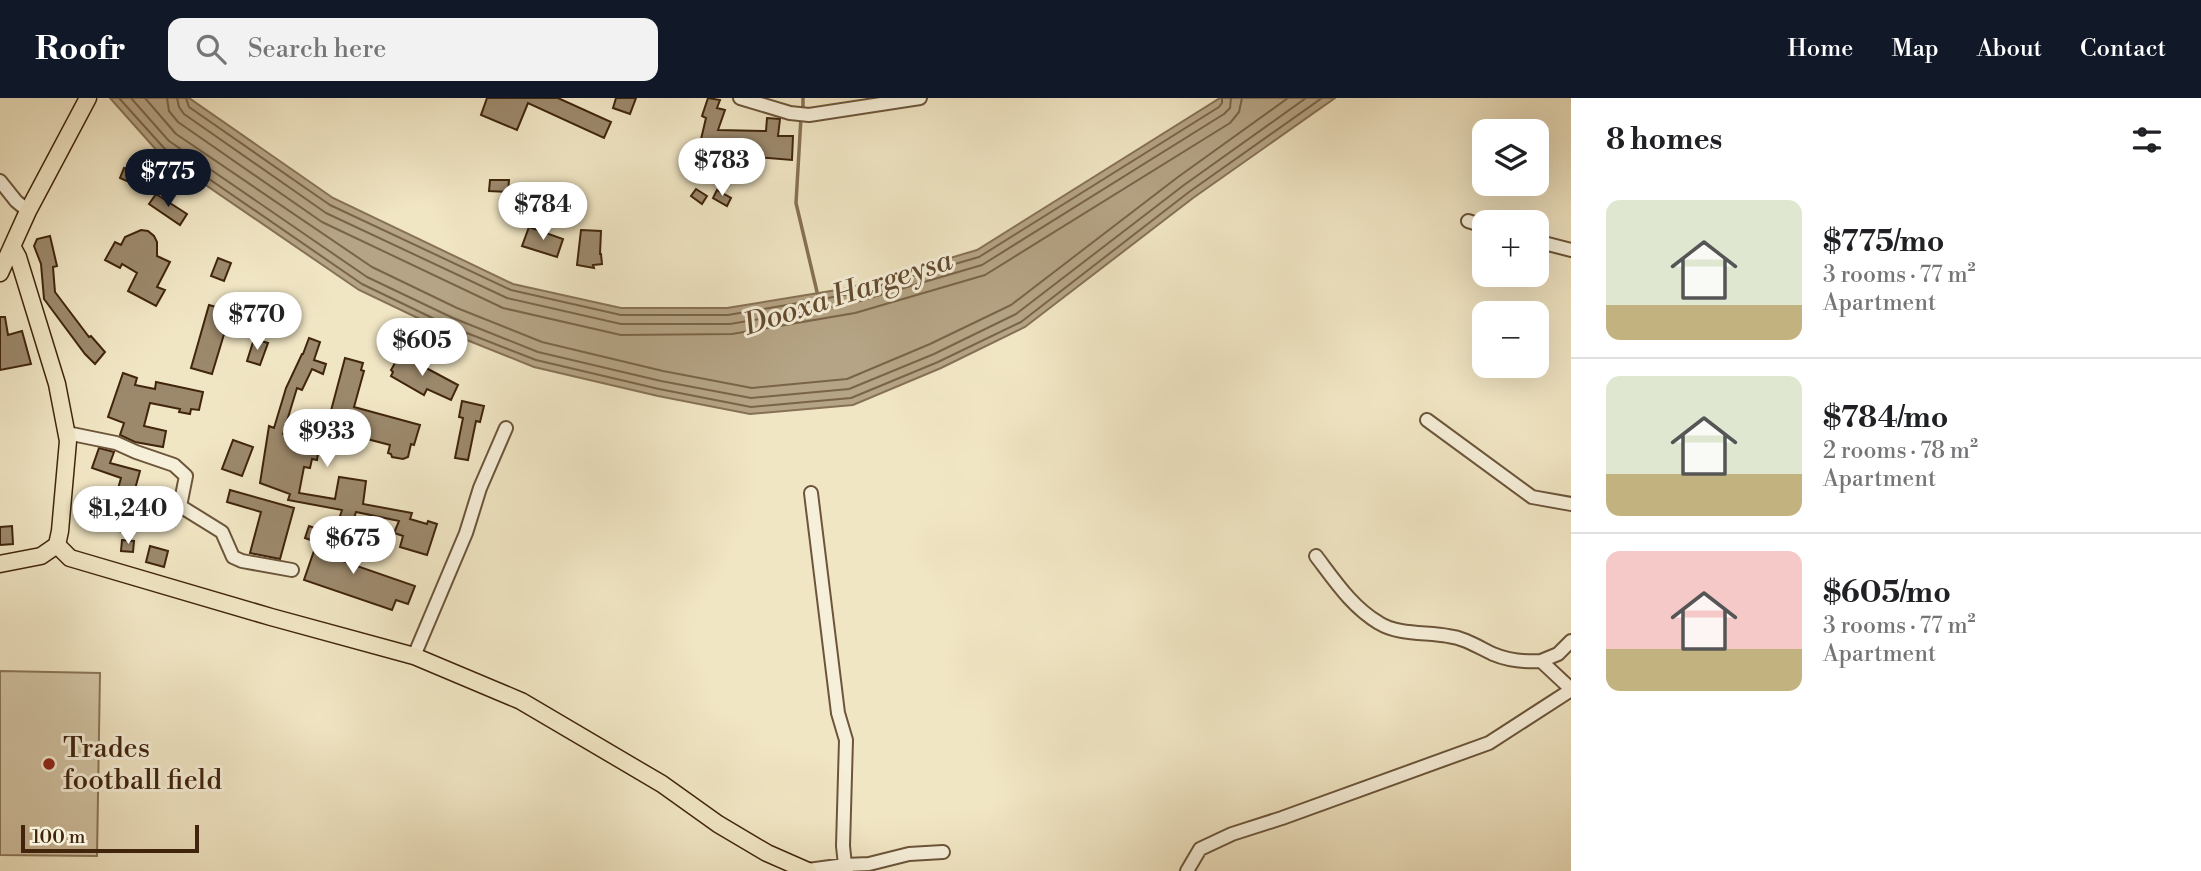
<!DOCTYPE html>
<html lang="en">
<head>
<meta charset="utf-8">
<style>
  body { margin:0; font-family:"Libre Bodoni",serif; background:#f2f2f2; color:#202124; height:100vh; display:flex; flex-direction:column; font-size:26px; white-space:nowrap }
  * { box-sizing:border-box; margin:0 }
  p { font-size:23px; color:#757577 }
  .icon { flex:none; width:38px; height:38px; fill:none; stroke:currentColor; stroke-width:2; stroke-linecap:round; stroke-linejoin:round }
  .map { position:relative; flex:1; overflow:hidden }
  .panel { display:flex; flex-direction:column; background:#fff; width:630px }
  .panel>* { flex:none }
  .buttons { position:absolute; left:1472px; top:21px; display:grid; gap:14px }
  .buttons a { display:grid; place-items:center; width:77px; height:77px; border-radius:14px; background:#fff; box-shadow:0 7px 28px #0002; font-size:35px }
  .scale { position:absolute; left:21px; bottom:18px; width:178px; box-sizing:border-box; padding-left:7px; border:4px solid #40250c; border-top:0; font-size:19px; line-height:24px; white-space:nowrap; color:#40250c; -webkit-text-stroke:5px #f6efd9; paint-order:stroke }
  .price { position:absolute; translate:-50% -60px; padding:0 16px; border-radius:24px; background:#fff; color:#222; font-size:23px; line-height:46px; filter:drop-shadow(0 2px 4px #0008) }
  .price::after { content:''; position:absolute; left:50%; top:42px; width:21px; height:16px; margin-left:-10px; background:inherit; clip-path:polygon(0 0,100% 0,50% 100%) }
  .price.selected { background:#111827; color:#fff }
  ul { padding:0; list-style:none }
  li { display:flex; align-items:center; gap:21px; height:175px; padding:0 35px }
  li+li { border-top:2px solid #e0e0e0 }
  li span { display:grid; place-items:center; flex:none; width:196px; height:140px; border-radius:14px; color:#555 }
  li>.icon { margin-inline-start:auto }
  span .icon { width:84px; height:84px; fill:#fffc; stroke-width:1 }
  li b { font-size:30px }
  h2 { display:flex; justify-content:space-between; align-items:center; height:84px; padding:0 35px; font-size:30px }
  header { display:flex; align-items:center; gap:42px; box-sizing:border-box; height:98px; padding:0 35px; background:#111827; color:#fff }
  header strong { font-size:33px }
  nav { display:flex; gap:38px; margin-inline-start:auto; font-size:24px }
  .search { width:490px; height:63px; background:#f2f2f2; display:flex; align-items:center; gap:18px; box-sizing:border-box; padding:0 24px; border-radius:14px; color:#757577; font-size:26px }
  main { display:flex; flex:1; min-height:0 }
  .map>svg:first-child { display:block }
  .green { fill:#d3c5a5; stroke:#8a7558; stroke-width:2 }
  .water { fill:#b5a485; stroke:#867155; stroke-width:2 }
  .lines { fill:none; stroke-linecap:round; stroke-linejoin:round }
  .shore { stroke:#7a6448; stroke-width:2 }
  .stream { stroke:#867155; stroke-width:3.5 }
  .building { fill:#9c896c; stroke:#40250c; stroke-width:2 }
  .minor-casing { stroke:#6c553a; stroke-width:16 }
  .major-casing { stroke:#40250c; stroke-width:19 }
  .minor { stroke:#f6efd9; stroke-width:12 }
  .major { stroke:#f1e6c4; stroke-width:16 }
  .poi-dot { fill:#8f2418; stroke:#f6efd9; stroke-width:2.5 }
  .labels { text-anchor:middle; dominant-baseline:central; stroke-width:6; stroke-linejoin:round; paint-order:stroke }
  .poi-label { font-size:28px; fill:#40250c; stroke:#f6efd9; text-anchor:start }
  .water-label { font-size:30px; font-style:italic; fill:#634b30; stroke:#f6efd9 }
</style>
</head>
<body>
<header>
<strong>Roofr</strong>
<div class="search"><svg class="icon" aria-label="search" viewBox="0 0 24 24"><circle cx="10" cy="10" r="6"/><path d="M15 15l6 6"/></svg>Search here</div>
<nav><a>Home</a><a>Map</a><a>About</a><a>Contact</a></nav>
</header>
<main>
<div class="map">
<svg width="1571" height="773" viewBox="0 0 1571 773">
  <rect width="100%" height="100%" fill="#f1e6c4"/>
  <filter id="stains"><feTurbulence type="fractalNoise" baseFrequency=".00286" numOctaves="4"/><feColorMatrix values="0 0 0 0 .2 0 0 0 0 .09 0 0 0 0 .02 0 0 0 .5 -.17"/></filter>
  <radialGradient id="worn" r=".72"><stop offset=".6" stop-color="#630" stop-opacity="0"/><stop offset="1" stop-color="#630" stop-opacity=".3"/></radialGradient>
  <path class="green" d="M0,573L100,575L97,758L0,757Z"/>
  <path class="water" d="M110,0H189L333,100L513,186L621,210H727L849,190L977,152L1220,0H1335L1193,100L1025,229L941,270L853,307L750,316L658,298L534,269L447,234L359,192L159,55Z"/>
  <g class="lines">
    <path class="shore" d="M119,0L164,50L362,186L449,228L536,262L659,291L751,309L851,300L938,264L1021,224L1189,94L1322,0
      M131,0L169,43L367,179L453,220L538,254L661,283L751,300L849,291L934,256L1016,216L1184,87L1306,0
      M145,0L176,36L372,169L457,210L542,244L663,273L752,290L847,281L930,246L1011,207L1178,79L1288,0
      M167,0L169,13L178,24L322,124L503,210L621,237L732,236L855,215L985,177L1230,25L1239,14L1242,0
      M177,0L179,9L184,16L326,115L507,200L621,226H730L853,205L982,167L1224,16L1230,10L1231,0
      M186,0L189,9L330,107L511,192L621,217H728L851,196L979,159L1219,9L1222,5V0"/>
    <path class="stream" d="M803,12V0
      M801,19L796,105L818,198"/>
  </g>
  <path class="building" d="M487,0H558L611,24L604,40L528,5L517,32L481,17Z
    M616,0H636L630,16L613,10Z
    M708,0L720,2L717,10L725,12L718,32L766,33L767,20L780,21L778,38H793L792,62L698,54L706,20L702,18Z
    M124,70L134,73L129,84L120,80Z
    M490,82H509L508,94L489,93Z
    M576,91L574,108H543V112L522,114L521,96L550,93V92Z
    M696,91L707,98L702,106L691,98Z
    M717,92L731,100L727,108L713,100Z
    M156,96L187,116L180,127L149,106Z
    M529,129L563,141L557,159L522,148Z
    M141,132L148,133L154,138L157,144V158L170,164L157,189L165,192L156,208L128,193L137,175L122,166L120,170L105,162L115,144L121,147L125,139Z
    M581,132L601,133L600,156H601L602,166L593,167L594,170L577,167Z
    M50,138L57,168L53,169L55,194L89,239L91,238L105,254L95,266L85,256L44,201L41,166L34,148L37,141Z
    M218,160L231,165L224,183L211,178Z
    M209,207L231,213L212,276L191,270Z
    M0,219H5L8,237L22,233L31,266L0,272Z
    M309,240L320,244L314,262L326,266L323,276L312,271L302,292L297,290L283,336L320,343L317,362L312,361L310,370L304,369L299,395L335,401L339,379L366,383L363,406L412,415L410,421L427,426L428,423L437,426L427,457L400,449L403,438L394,435L399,423L356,414L348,438L335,433L342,412L288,402L290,396L260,385L269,328L274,330L286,290L302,256H303Z
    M254,241L268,245L260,267L247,263Z
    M400,256L458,287L451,302L427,291L424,297L391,278L393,274L391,272Z
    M345,260L363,265L361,272L364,273L354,309L420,327L414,347L411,346L408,359L403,361L392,359L391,356L388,355L390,347L344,335L339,343L324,339Z
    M123,275L137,280L135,287L155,291L156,284L203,294L199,312L191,311L190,316L179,314L180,311L150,305L144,328L166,333L163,349L135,344L120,337L124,325L108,319Z
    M462,303L484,308L480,324L476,323L468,362L455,360L463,320L459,319Z
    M233,342L253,349L242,378L222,371Z
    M99,350L114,354L110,365L140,373L123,434L107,430L121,380L92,370Z
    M230,392L294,410L280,461L250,455L261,414L227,404Z
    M324,424L332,427L322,456L415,488L408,506L396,502L392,512L304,482L317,444L305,440L309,428L321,432Z
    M12,428L13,446L0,447V429Z
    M122,442L134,443L133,454L121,453Z
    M150,448L168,453L164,469L146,464Z"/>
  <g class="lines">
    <g class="minor-casing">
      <path id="minor" d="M740,0L790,15L809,17L920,0
        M0,83L16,103L28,113
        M1468,123L1484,128
        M1536,143L1571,152
        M1427,322L1532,399L1571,406
        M67,335L116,345L136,354L174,367L186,378L180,408L222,434L233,459L242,463L292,472
        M1316,458C1335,483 1352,509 1379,525C1398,537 1427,534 1448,538C1465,540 1478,549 1493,556C1507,562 1525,564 1541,563L1571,591
        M414,558L466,435L480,390L506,330
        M1541,563L1558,556L1571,543
        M808,772L845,767L843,748L846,642L838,615L811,395
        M847,772L845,767L869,766L909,756L943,754
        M1187,773L1200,751L1232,736L1282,720L1489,645L1571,592"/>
    </g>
    <g class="major-casing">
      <path id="major" d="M0,175L28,113L88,0
        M57,447L70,460L271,519L414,558L521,603L662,686L718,726L767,755L808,773
        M0,466L41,458L57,447L60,433L68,343L57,286L18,159L12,148"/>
    </g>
    <use href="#minor" class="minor"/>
    <use href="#major" class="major"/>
  </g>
  <circle class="poi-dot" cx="49" cy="666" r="7"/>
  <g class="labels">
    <g class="poi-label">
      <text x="63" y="650">Trades<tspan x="63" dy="32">football field</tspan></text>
    </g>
    <g class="water-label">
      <text transform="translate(848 195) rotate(-18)">Dooxa Hargeysa</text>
    </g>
  </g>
  <rect width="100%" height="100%" filter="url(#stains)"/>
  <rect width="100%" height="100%" fill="url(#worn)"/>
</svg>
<div class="buttons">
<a><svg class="icon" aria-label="layers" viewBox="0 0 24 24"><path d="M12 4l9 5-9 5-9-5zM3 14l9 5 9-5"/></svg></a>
<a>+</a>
<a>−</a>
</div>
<div class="scale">100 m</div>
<b class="price" style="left:722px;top:100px">$783</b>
<b class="price selected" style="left:168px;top:111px">$775</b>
<b class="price" style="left:543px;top:144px">$784</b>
<b class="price" style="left:257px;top:254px">$770</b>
<b class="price" style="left:422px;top:280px">$605</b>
<b class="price" style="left:327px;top:371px">$933</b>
<b class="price" style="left:128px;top:448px">$1,240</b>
<b class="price" style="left:353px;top:478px">$675</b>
</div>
<section class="panel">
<h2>8 homes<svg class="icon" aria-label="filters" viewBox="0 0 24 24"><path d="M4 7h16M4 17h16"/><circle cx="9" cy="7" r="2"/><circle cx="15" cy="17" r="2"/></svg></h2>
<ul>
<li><span style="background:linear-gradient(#dfe7d0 75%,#c2b280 0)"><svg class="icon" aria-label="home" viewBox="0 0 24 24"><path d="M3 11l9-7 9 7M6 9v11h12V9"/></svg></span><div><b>$775/mo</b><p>3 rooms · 77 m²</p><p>Apartment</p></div></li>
<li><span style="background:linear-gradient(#dfe7d0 70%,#c2b280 0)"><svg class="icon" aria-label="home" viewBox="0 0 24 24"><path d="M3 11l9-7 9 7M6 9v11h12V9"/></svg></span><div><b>$784/mo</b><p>2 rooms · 78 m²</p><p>Apartment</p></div></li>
<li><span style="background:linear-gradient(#f6c9c9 70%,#c2b280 0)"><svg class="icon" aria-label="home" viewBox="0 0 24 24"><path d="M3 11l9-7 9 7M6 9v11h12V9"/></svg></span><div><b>$605/mo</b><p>3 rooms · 77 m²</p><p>Apartment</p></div></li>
</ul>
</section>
</main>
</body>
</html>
